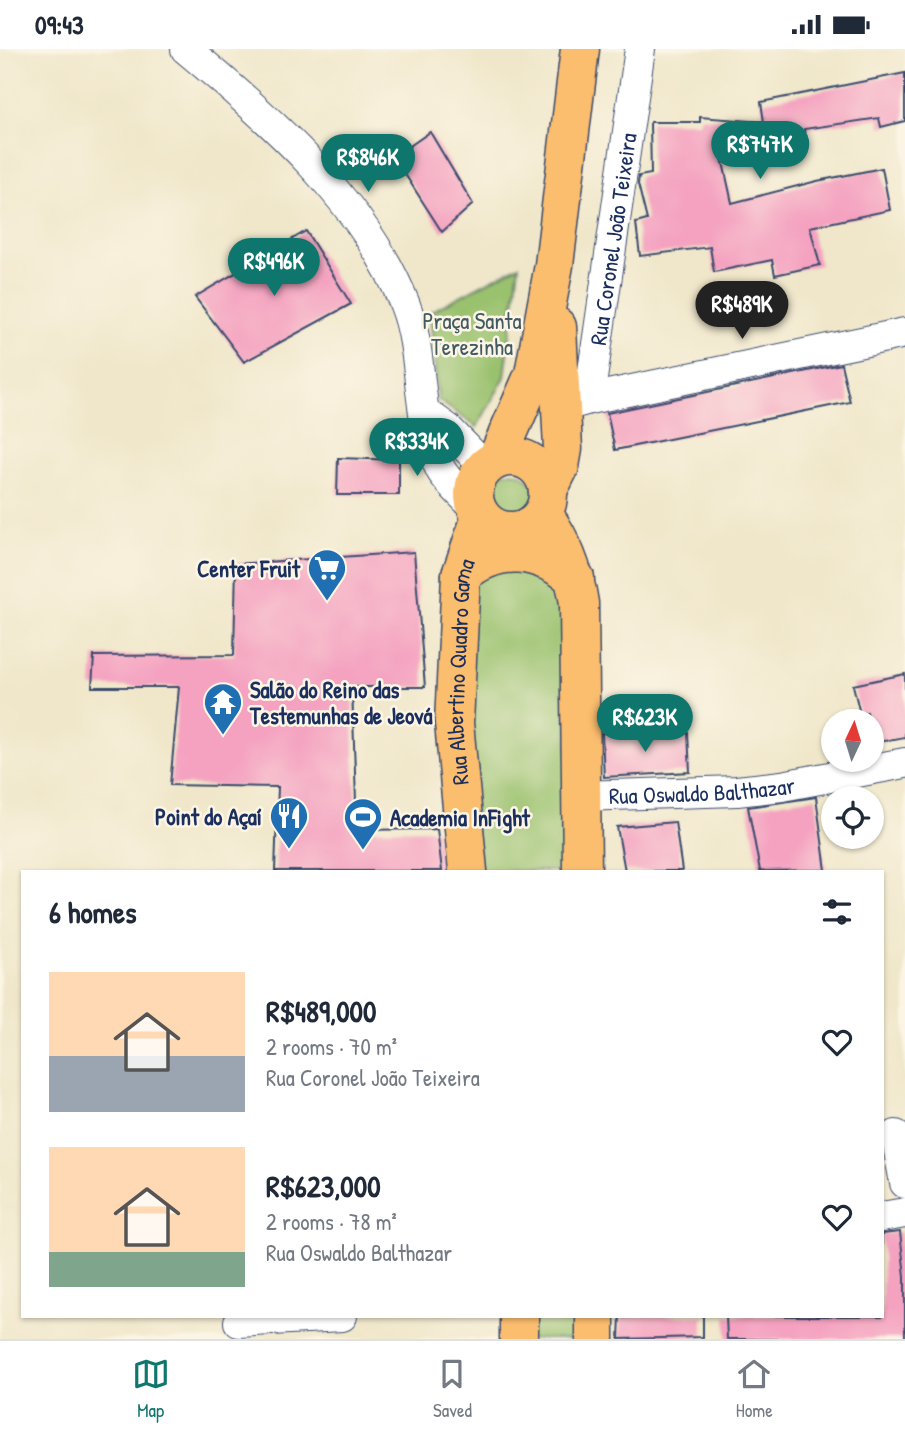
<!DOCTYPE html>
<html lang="en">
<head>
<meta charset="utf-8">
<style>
  body { margin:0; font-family:"Patrick Hand",sans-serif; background:#f2f2f3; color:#1f2937; height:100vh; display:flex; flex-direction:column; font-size:26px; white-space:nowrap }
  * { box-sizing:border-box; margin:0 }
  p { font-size:23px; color:#747a83 }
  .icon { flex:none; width:38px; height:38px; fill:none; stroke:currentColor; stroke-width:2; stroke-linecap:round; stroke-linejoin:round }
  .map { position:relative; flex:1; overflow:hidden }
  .side { position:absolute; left:21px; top:821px; width:863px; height:448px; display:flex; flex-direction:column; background:#fff; border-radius:0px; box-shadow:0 2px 5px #0004 }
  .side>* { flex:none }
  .needle { width:46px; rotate:4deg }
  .controls { position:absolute; left:821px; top:660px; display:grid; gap:14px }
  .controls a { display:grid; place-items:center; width:63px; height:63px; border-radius:50%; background:#fff; box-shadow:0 2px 5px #0004; font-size:35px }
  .price { position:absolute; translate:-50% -60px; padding:0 16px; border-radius:24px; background:#0f766e; color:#fff; font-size:23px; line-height:46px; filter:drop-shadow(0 2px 4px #0008) }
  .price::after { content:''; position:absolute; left:50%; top:42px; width:21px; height:16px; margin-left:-10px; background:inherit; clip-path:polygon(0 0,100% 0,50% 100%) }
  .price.selected { background:#222; color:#fff }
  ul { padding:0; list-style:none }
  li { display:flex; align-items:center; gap:21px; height:175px; padding:0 28px }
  li span { display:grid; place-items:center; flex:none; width:196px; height:140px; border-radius:0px; color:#555 }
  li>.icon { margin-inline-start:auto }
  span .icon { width:84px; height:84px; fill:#fffc; stroke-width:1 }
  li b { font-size:30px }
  h2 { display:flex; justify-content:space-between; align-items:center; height:84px; padding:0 28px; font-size:30px }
  .status { display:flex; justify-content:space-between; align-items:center; height:49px; padding:0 35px; background:#fff; direction:ltr }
  .status svg { height:19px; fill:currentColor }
  .tabs { display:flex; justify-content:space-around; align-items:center; height:98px; border-top:2px solid #e0e1e3; background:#fff; font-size:19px; color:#747a83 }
  .tabs a { display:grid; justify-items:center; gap:4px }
  .tabs .selected { color:#0f766e }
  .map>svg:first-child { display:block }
  .green { fill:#9ac16d; stroke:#5a7866; stroke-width:2 }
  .building { fill:#f4a2c0 }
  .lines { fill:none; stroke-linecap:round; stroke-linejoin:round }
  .minor-casing { stroke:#3b4b6e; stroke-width:32 }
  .major-casing { stroke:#3b4b6e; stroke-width:41 }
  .minor { stroke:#fff; stroke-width:30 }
  .major { stroke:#fbbd6e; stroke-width:38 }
  .labels { text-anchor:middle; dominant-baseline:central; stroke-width:5; stroke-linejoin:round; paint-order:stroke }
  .street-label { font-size:23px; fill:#1b2f5e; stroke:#fcf5e5 }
  .park-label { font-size:23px; fill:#415b62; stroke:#fcf5e5 }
  .poi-label { font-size:23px; font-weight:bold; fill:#1b2f5e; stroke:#fcf5e5; text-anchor:end }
</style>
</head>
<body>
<div class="status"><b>09:43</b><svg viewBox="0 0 49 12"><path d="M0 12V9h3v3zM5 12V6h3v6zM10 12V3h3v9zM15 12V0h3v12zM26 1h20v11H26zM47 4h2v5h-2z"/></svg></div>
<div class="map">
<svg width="905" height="1290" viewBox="0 0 905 1290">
  <rect width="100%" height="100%" fill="#fcf5e5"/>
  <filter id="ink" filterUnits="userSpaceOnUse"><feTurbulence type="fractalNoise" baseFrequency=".0143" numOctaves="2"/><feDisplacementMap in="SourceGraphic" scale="14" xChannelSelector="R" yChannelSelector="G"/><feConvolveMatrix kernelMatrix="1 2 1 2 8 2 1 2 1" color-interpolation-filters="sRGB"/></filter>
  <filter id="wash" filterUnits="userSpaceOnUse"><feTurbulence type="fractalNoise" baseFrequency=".00686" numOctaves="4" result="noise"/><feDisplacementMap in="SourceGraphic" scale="28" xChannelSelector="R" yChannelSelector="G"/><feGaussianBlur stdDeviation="1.57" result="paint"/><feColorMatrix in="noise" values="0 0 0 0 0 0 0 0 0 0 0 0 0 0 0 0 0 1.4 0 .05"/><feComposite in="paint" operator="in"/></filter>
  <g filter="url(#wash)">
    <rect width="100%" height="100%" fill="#f0e7ca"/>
    <path class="green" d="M519,216L505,328L477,378L438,351L430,263Z
      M487 447a24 24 0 1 1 48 0a24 24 0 1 1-48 0Z
      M523,515L562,534L572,822H481L473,770L471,523Z
      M526,1267H589V1290H527Z"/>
    <g id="blocks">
      <path class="building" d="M905,24V72L881,78L879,69L804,80L805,88L719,95L732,154L817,132L882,119L890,161L810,178L820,216L775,226L772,211L714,223L710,198L640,207L636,174L647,171L638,135L639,127L651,125L650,73H700V68L764,73L761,53Z
        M430,83L473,155L442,183L394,108Z
        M306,182L351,255L244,313L195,248Z
        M841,315L850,353L615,401L607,364Z
        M338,409L399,411V446H337Z
        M414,503L425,638H352L357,781L437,780L442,822H275L278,738L170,736L179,638H92L94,607L234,606L236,515Z
        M905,625V688L872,694V672H869L867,663L860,665L853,636Z
        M602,684H688L690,723L604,728Z
        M816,748L826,821L760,822L748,758Z
        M675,773L682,822H625L617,778Z
        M900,1183L905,1227V1290H727L726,1267H882V1185Z
        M620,1267H703V1288L619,1290Z"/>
    </g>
  </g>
  <g filter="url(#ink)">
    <use href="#blocks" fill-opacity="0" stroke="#3b4b6e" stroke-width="2"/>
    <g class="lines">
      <g class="minor-casing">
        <g id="minor">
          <path d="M186,0C269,69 365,153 405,256C425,307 415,372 441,421C449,435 465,448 477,461"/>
          <path d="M589,350L905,284"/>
          <path id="s1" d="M561,358L589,350L640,0"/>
          <path d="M426,364L447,379L485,418"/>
          <path id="s2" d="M580,747L737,742L782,737L905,714"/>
          <path d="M896,1086L905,1134"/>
          <path d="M882,1168L905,1164"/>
          <path d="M239,1273L342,1267"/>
        </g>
      </g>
      <g class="major-casing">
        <g id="major">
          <circle cx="511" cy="445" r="37"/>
          <path d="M497,410L534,325L554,216L580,0"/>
          <path d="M548,441L560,417L563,400L557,278"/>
          <path d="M543,465C562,492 574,521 579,554L582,822"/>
          <path d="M461,526C499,494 538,500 575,529"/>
          <path id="s3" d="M468,822L454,674L461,526L481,468"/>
          <path d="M519,1267V1290"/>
          <path d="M595,1267V1290"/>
        </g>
      </g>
      <use href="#minor" class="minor"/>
      <use href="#major" class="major"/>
    </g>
  </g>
  <defs>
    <g id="supermarket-pin" transform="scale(2.0125)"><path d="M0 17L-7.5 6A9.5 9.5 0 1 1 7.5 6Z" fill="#1f6fb2" stroke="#fcf5e5"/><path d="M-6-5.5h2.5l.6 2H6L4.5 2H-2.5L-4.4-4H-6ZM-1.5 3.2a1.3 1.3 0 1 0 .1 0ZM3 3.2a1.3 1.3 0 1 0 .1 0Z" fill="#fff"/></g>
    <g id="temple-pin" transform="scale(2.0125)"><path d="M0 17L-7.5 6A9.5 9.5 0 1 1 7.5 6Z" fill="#1f6fb2" stroke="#fcf5e5"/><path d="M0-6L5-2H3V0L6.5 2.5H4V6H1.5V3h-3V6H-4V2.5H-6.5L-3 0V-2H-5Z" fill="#fff"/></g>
    <g id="restaurant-pin" transform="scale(2.0125)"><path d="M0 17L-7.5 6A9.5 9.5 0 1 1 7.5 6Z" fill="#1f6fb2" stroke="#fcf5e5"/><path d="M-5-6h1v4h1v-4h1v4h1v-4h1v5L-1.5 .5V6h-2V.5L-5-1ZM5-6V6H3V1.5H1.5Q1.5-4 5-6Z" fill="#fff"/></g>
    <g id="stadium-pin" transform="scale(2.0125)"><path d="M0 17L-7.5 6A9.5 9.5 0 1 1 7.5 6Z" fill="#1f6fb2" stroke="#fcf5e5"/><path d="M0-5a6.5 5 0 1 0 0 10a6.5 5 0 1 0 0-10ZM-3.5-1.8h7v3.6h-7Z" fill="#fff"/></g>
  </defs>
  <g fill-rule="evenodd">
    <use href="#supermarket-pin" x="327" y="519"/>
    <use href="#temple-pin" x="223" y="653"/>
    <use href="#restaurant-pin" x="289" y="767"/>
    <use href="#stadium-pin" x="363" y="768"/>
  </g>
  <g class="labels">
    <g class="street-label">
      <text stroke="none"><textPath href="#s1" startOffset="191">Rua Coronel João Teixeira</textPath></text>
      <text stroke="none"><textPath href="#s3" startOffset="200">Rua Albertino Quadro Gama</textPath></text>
      <text stroke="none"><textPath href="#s2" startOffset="122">Rua Oswaldo Balthazar</textPath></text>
    </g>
    <g class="park-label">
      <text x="472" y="271">Praça Santa<tspan x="472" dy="26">Terezinha</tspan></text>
    </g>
    <g class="poi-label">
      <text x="300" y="519">Center Fruit</text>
      <text x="250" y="640" text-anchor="start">Salão do Reino das<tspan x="250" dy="26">Testemunhas de Jeová</tspan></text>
      <text x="262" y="767">Point do Açaí</text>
      <text x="390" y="768" text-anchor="start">Academia InFight</text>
    </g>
  </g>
</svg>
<div class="controls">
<a><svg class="needle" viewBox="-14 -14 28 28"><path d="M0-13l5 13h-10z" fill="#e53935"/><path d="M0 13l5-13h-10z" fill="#747a83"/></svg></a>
<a><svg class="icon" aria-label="locate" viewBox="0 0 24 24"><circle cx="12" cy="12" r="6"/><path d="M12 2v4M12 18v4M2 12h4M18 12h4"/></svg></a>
</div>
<b class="price" style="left:760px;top:132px">R$747K</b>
<b class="price" style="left:368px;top:145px">R$846K</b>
<b class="price" style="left:274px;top:249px">R$496K</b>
<b class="price selected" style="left:742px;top:292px">R$489K</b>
<b class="price" style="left:417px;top:429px">R$334K</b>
<b class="price" style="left:645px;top:705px">R$623K</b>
<section class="side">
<h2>6 homes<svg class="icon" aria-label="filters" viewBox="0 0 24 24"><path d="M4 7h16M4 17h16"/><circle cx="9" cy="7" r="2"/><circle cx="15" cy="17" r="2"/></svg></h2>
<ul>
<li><span style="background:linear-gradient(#ffd9b3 60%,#9aa5b1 0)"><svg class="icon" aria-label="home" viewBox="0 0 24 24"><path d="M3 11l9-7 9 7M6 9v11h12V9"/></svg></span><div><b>R$489,000</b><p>2 rooms · 70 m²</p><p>Rua Coronel João Teixeira</p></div><svg class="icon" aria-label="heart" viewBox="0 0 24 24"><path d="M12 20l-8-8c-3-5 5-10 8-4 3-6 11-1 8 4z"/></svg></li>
<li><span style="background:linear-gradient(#ffd9b3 75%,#7fa58c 0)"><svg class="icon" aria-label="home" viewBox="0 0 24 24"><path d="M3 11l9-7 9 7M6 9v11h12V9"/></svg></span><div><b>R$623,000</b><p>2 rooms · 78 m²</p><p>Rua Oswaldo Balthazar</p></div><svg class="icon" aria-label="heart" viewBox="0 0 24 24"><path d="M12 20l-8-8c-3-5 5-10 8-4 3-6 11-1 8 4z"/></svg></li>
</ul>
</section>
</div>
<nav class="tabs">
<a class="selected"><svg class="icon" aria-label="map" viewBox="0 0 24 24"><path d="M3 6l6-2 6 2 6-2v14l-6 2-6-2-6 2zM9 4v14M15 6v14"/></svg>Map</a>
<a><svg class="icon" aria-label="saved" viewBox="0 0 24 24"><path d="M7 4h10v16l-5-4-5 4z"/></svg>Saved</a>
<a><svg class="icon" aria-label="home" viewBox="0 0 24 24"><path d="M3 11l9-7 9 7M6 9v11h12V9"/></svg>Home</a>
</nav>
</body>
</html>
